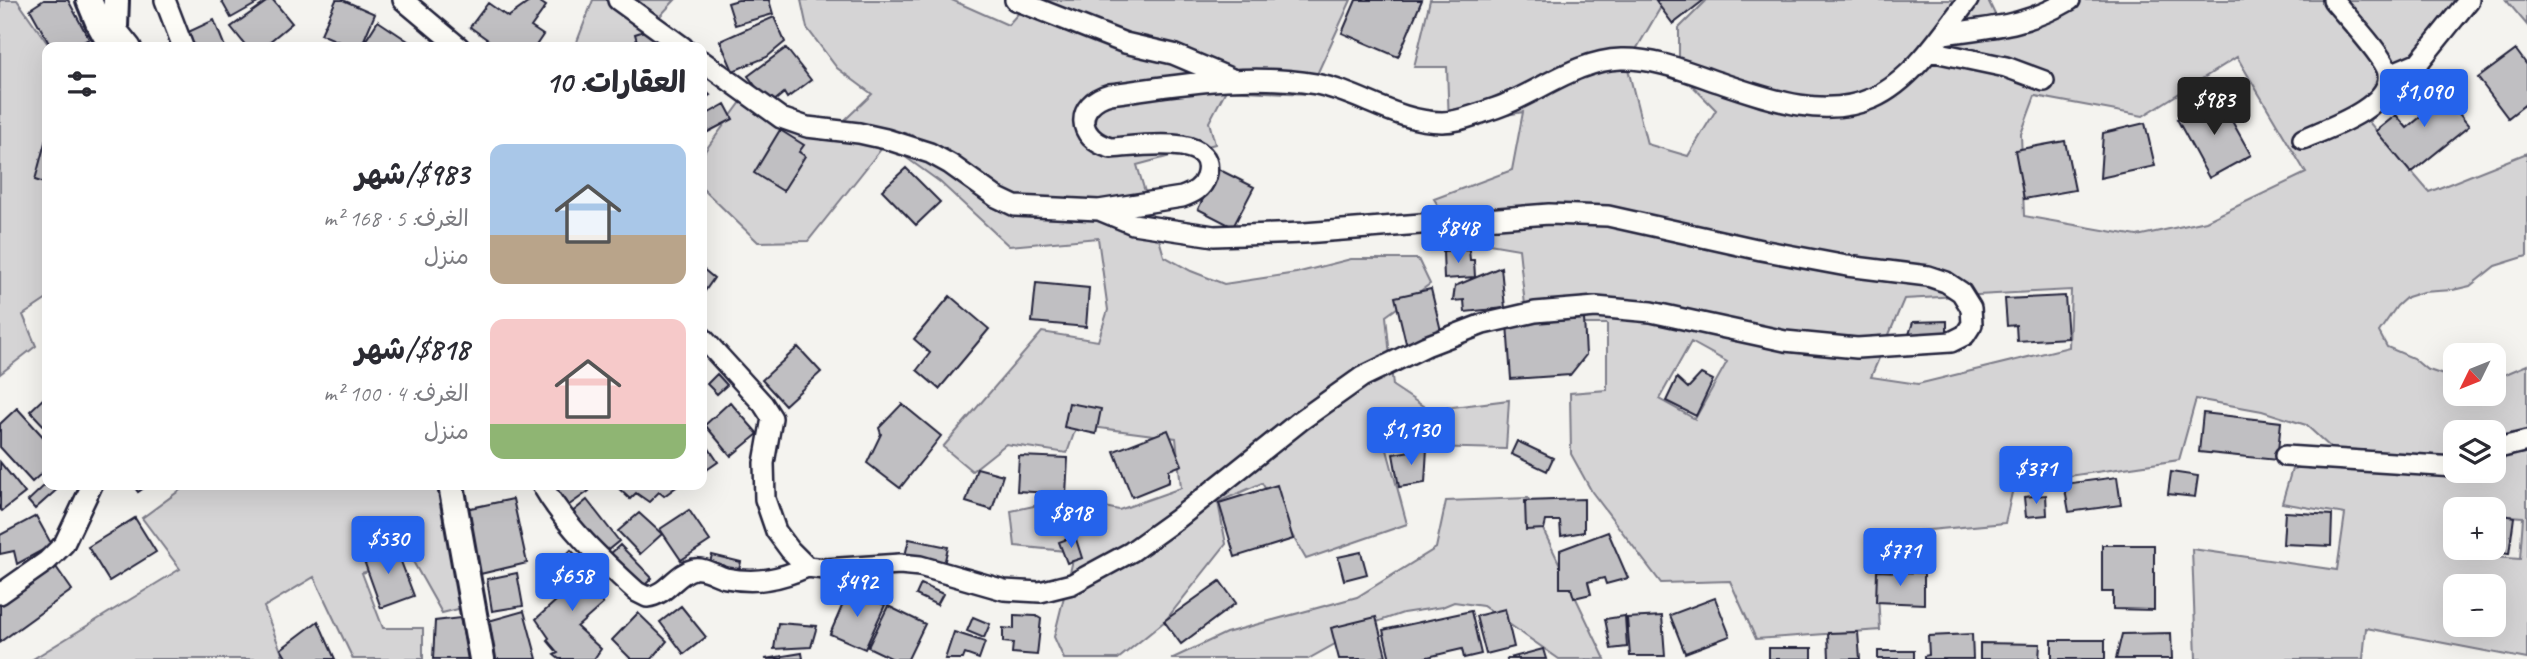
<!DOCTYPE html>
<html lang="ar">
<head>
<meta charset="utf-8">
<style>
  body { margin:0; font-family:Caveat,"Playpen Sans Arabic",sans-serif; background:#f7f7f7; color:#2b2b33; direction:rtl; height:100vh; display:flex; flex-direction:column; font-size:26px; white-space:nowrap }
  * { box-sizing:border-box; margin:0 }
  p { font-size:23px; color:#7c7c81 }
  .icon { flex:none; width:38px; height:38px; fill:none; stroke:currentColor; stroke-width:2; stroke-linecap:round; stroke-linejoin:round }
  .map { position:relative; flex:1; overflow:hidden; direction:ltr }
  .panel { position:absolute; left:42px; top:42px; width:665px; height:448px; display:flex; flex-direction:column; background:#fff; border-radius:14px; box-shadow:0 7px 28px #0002; direction:rtl }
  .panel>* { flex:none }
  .needle { width:46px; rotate:227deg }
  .tools { position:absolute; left:2443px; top:343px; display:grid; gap:14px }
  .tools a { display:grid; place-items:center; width:63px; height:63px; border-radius:14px; background:#fff; box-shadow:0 7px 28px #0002; font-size:35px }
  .price { position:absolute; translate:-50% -60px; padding:0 16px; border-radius:7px; background:#2563eb; color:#fff; font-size:23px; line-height:46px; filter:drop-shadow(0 2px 4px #0008) }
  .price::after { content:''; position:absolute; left:50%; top:42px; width:21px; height:16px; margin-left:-10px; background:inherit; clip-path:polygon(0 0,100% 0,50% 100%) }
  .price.on { background:#222; color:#fff }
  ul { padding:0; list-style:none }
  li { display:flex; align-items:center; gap:21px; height:175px; padding:0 21px }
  li span { display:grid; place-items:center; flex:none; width:196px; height:140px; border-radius:14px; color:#555 }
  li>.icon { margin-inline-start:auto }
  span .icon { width:84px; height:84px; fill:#fffc; stroke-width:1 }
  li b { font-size:30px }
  h2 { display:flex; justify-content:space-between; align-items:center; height:84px; padding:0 21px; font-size:30px }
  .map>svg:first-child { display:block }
  .green { fill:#d5d4d5; stroke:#7c7b88; stroke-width:2; fill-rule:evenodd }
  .building { fill:#c0bfc2; stroke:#22223b; stroke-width:2 }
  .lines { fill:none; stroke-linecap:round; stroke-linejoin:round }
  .minor-casing { stroke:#22223b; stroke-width:24 }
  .major-casing { stroke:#22223b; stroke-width:30 }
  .minor { stroke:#fdfcf7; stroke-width:19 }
  .major { stroke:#fdfcf7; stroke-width:24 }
</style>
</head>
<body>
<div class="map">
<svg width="2527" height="659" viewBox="0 0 2527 659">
  <rect width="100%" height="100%" fill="#f4f3ef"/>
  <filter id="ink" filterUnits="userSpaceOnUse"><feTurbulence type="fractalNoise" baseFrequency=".0143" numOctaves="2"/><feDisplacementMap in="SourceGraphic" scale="14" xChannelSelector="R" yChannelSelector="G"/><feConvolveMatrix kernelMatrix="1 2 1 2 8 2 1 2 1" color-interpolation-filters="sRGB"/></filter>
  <g filter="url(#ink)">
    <path class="green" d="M0,0H17L50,47H47V299L23,315L36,346L0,374Z
      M593,0H675L647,30L661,44L658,47H575Z
      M801,0H952L1008,25L1030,0H1351L1308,94L1226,90L1209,122L1215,144L1137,165L1164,256L1191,271L1224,284L1296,273L1351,259H1418L1430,284L1386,316L1393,386L1429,410L1509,400L1506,449L1386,446L1407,524L1306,559L1262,483L1218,502L1226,544L1165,621L1118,659H1064L1054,637L1075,552L1015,546L1011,511L1065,499L1119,510L1181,488L1176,438L1077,425L1067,453L1006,444L972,471L943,447L1042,332L1098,341L1108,310L1098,238L1009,246L940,182L886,143L808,241L758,242L702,188V155L744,98L828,136L872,94L837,68L807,28Z
      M1430,0H1665L1627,65L1647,144L1688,156L1716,110L1679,72V28L1707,0H1988L2003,31L2047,0H2477L2369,122L2429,192L2527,153V256L2495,266L2470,286L2453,290L2423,292L2407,297L2397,306L2379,332L2387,347L2413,358L2426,369L2455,379V394H2494V379L2527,365V659L2366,628L2363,659H2196L2192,549L2337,570L2345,514L2282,503L2292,469L2343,459L2306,425L2262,411L2196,399L2179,460L2014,484L2005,523L1875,535L1880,630L1756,639L1730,581L1661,583L1592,492L1571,454L1570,393L1607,390V324H1527L1519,249L1460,239L1434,199L1512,170L1523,112L1449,125L1447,67H1414ZM2237,57L2306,173L2206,221L2137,236L2024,216L2021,134L2035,96L2143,116ZM2071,290L2069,347L1918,384L1871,377L1904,299ZM1691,342L1727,362L1695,419L1659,399ZM2455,432H2494V471H2455ZM2455,509H2494V515L2523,517L2520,559L2465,555V548H2455ZM2455,586H2494V625H2455Z
      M2506,0H2527V25Z
      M187,485H451L474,605L442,613L411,558L362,573L383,628H423V659H353L314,577L264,607L284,659H33L180,569L142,518Z
      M1528,498L1605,659H1559L1483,606L1454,602L1442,607L1403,613L1371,624L1308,659H1171L1226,633L1357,597L1436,548L1446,501Z"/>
    <path class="building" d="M44,0H68L89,39L74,47H51L30,9Z
      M221,0H260L261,1L231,18Z
      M269,0H273L292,23L263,47H247L231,27Z
      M336,0H343L375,14L361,47H351L321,34Z
      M532,0H537L546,6L531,27L543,35L535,47H498L470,27L488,3L508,17Z
      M738,0H769L773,14L735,25L728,3Z
      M1356,0H1422L1398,57L1342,33Z
      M1655,0H1704L1673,24Z
      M774,17L785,42L767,57L733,71L720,41Z
      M214,20L225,47H189L184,34Z
      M378,21L417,47H378L366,40Z
      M654,28L658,39L638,45L635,34Z
      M786,48L811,80L787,98L784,93L773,102L765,99L748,76Z
      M2516,50L2527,65V103L2508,118L2478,78Z
      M2432,80L2469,126L2411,173L2376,131L2396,115L2407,128L2424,114L2411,97Z
      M702,88L710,95L702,100Z
      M2218,96L2251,155L2209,178L2177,119Z
      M725,104L733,119L702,135V117Z
      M2145,123L2155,166L2100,178L2103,133Z
      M780,130L804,145L799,152L805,156L783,191L754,173Z
      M47,135V184L35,180Z
      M2065,141L2075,190L2024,199L2015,150Z
      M906,168L940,202L916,225L882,190Z
      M1218,169L1254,187L1233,227L1198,209Z
      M1469,249L1470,260H1474L1475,277L1444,279L1443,251Z
      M1501,267L1505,308L1465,312L1464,300L1453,301L1455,286Z
      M702,268L714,278L705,291L702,289Z
      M1036,283L1089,288L1086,327L1032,322Z
      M1431,289L1442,335L1406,343L1395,297Z
      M950,296L989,329L939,389L917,370L930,353L914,339Z
      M2065,296L2068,338L2017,341L2016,325L2007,326L2005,299Z
      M1584,319L1586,355L1570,375L1511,379L1507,324Z
      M1947,321V350H1904L1913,322Z
      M798,347L821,372L785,405L762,380Z
      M717,374L727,385L717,394L707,384Z
      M1701,374L1713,380L1696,416L1666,401L1677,378L1688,388Z
      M47,395V429L30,411Z
      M730,402L758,434L731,456L705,425Z
      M1069,403L1101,409L1096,434L1064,427Z
      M902,404L941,436L900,488L867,463L881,434L879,428Z
      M17,408L47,441V479L42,473L32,482L0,447V424Z
      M2203,413L2281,422L2277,460L2199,452Z
      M1168,430L1182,465L1169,470V482L1132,497L1114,451Z
      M702,438L718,462L702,473Z
      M1517,441L1553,458L1547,471L1511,454Z
      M1427,448L1425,483L1399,487L1393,454Z
      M1019,456L1068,458L1066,494L1017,491Z
      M0,462L25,493L2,511L0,509Z
      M977,468L1003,475L992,510L966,502Z
      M2171,472L2198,476L2195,497L2168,494Z
      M2117,477L2121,505L2069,512L2064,484Z
      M47,483V485H62L35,509L28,501Z
      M133,485H148L138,492Z
      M547,485H584L589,491L565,508Z
      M615,485H679L664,496L659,492L649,502L636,493L630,499Z
      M1277,485L1293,539L1235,557L1219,503Z
      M2046,495L2047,515L2026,517L2024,497Z
      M513,499L527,563L476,575L461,510Z
      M1584,499V532L1561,536L1560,521H1546L1544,529L1526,530L1525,501Z
      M587,500L619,541L603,554L570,514Z
      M689,510L710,541L681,560L660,529Z
      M2285,512L2332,515L2331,546L2283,544Z
      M639,513L662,534L640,554L618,531Z
      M2494,513L2514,517L2509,554L2469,548H2494Z
      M36,516L52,545L17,564L14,551L0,554V535Z
      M135,518L156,552L109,581L88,547Z
      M1608,532L1628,578L1606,584L1604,578L1588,582L1591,594L1574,598L1571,588H1560V550Z
      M1075,536L1082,558L1067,563L1059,542Z
      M909,539L948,547L943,569L904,560Z
      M394,543L414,596L381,608L362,555Z
      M620,545L652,578L640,590L608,556Z
      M2102,545H2154V610L2113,609V592H2102Z
      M571,550L592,572L584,581L603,604L577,627L601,649L594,659H559L554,655L558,653L547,640L549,638L536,619L567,591L562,585L568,577L556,565Z
      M1361,552L1367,574L1344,580L1338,557Z
      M712,555L741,562L737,577L708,569Z
      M54,564L72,590L0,642V603Z
      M1877,571L1924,573V604L1876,602Z
      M517,573L523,606L492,611L487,579Z
      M1220,581L1236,603L1181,644L1164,621Z
      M921,584L943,594L937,605L916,595Z
      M849,590L885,605L865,649L830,634Z
      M1715,598L1730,636L1685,653L1670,615Z
      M681,606L706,637L684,654L660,622Z
      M888,606L925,624L908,659H893L868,647Z
      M1505,609L1514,647L1486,654L1476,616Z
      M524,611L537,659H495L485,622Z
      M1471,611L1481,654L1464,658L1462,649L1419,659H1390L1383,630Z
      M638,613L667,641L652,659H631L612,640Z
      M1014,615L1036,616L1041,619L1037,655L1012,653L1013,643L1003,642V628L1014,629Z
      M1625,616L1627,647L1611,649L1605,619Z
      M1662,616L1665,656H1630L1627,618Z
      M973,617L990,624L984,638L967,631Z
      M1376,617L1386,656L1377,659H1339L1331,628Z
      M460,618L469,659H433L435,621Z
      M318,621L335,659H287L281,649Z
      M778,623L817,626L811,647L774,649Z
      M954,632L985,642L979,659L965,654L963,659H945Z
      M1858,632L1860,659H1829L1828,633Z
      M2171,633L2172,659H2116L2122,634Z
      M1972,634L1973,659H1924V656L1929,655L1928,636Z
      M2052,640H2105V659H2052Z
      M1980,643L2040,644L2039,659H1980Z
      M1769,648H1812V659H1769Z
      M1543,649L1546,659H1506Z
      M1878,651H1914V659H1878Z
      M802,653L803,659H765Z"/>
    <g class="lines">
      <g class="minor-casing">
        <path id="minor" d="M165,0L183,47
          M403,0L459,47
          M618,0L683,47
          M1015,0L1125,43L1173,54L1230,78
          M115,27L131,47
          M1943,34C1992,27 2026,26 2070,0
          M1930,51L2006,67L2044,81
          M702,61L781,118L807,127L859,133L886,139L930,153L950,164L996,197L1015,206L1099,210L1182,197C1193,193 1202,189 1206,177C1220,131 1133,147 1111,148C1076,139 1074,104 1110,94C1178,85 1248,72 1316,84C1359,92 1397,122 1442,122C1455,122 1466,118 1478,114C1488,110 1498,108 1508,103C1544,88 1580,60 1621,59C1655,58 1686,71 1718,82C1766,98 1823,120 1873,98C1912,81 1943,33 1968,0
          M2388,75L2419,62L2469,0
          M2303,139C2326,129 2393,107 2388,73C2385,57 2345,15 2333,0
          M702,337L763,404L772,418L764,463L765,499L776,531L790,550L807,567L825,569L900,564L920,566L1004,590L1040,592L1072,584L1131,552L1177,519L1300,421L1362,377L1426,346L1483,324L1535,312L1596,307L1651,312L1785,341L1857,348L1951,342L1965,335L1972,324L1971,308L1961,292L1946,282L1928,276L1847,266L1761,250L1608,216L1549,214L1304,233L1214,236L1133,224L1099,210
          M2494,449L2527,441
          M2285,456L2455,467
          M542,485C566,527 601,559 637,592L647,597C667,595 676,573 694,569C705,567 716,576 726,578C756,584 780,579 807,567
          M0,594L47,561L64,544L92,485"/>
      </g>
      <g class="major-casing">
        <path id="major" d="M89,0L98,22L109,42
          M107,47L115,27L116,0
          M451,485L482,659"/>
      </g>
      <use href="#minor" class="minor"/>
      <use href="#major" class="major"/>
    </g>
  </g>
</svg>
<div class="tools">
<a><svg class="needle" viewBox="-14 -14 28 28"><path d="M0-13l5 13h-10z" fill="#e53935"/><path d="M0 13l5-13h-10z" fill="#7c7c81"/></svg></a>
<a><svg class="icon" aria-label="layers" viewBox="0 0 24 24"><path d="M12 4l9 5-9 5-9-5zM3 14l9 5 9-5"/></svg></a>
<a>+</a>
<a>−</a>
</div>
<b class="price" style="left:2424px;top:129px">$1,090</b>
<b class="price on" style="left:2214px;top:137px">$983</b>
<b class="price" style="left:1458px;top:265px">$848</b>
<b class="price" style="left:1411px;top:467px">$1,130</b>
<b class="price" style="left:2036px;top:506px">$371</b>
<b class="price" style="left:1071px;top:550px">$818</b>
<b class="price" style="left:388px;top:576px">$530</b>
<b class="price" style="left:1900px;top:588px">$771</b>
<b class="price" style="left:572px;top:613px">$658</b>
<b class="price" style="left:857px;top:619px">$492</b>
<section class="panel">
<h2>العقارات: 10<svg class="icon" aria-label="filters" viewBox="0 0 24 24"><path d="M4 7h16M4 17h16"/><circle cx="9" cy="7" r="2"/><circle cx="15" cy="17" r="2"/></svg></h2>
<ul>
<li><span style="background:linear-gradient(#a9c7e8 65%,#b9a48a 0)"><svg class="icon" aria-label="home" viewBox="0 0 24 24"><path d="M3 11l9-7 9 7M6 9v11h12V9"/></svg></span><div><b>$983/شهر</b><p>الغرف: 5 · 168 m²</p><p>منزل</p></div></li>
<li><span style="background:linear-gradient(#f6c9c9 75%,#8fb573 0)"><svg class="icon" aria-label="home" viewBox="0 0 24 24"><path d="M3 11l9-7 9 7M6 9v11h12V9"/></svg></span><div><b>$818/شهر</b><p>الغرف: 4 · 100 m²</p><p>منزل</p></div></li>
</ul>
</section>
</div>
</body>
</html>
